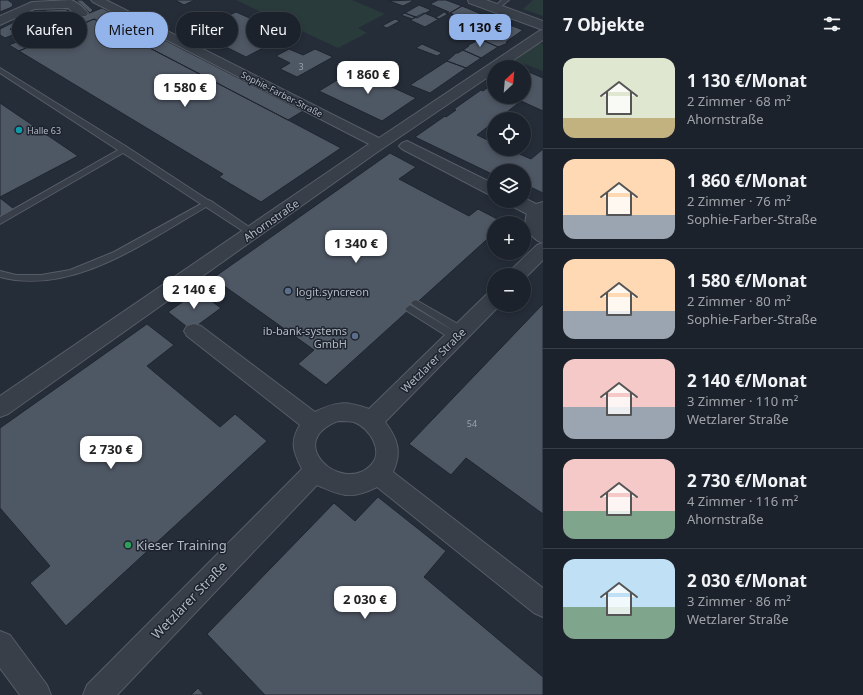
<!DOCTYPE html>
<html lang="de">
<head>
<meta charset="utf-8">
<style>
  body { margin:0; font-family:"Noto Sans",sans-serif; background:#252a33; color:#f1f3f6; height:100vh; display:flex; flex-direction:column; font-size:15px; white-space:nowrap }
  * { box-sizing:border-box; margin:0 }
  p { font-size:13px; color:#a0a4a9 }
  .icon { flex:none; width:22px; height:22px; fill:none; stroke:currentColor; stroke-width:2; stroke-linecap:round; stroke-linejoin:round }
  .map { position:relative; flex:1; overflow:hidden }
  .details { display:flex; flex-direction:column; background:#1c222b; width:320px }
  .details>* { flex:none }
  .top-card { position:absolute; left:12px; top:12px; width:380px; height:36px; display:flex; gap:8px }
  .needle { width:26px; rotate:26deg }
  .fabs { position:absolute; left:487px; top:60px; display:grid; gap:8px }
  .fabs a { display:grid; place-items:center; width:44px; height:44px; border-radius:50%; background:#1c222b; box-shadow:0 2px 6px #0003,0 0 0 1px #3a3f47; font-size:20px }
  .price { position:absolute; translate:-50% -34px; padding:0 9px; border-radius:8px; background:#fff; color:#222; font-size:13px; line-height:26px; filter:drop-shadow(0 1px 2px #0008) }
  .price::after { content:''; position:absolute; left:50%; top:24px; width:12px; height:9px; margin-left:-6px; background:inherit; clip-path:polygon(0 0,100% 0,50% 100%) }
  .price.on { background:#93b3eb; color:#111 }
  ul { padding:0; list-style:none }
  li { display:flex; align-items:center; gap:12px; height:100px; padding:0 20px }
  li+li { border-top:1px solid #3a3f47 }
  li span { display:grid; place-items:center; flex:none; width:112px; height:80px; border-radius:12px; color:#555 }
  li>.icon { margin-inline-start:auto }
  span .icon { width:48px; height:48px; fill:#fffc; stroke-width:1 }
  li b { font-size:17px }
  h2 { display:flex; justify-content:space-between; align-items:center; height:48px; padding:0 20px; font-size:17px }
  .chip { padding:0 14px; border-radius:18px; background:#1c222b; box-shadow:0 2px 6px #0003,0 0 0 1px #3a3f47; font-size:14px; line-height:36px }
  .chip.on { background:#93b3eb; color:#111 }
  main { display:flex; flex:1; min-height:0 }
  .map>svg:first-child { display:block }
  .green { fill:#2a3b3c }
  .building { fill:#4e5764; stroke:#202630 }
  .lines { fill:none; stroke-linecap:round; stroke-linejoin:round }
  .service-casing { stroke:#575d67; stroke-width:2 }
  .minor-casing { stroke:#575d67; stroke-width:2 }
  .tertiary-casing { stroke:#575d67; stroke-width:2 }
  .service { fill:#393f49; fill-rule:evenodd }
  .minor { fill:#393f49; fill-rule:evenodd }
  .tertiary { fill:#393f49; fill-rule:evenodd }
  .culture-dot { fill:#0f9aa8; stroke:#1e242e; stroke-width:1.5 }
  .service-dot { fill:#5c6f8a; stroke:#1e242e; stroke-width:1.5 }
  .leisure-dot { fill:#2e9e5b; stroke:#1e242e; stroke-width:1.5 }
  .labels { text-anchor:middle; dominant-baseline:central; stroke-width:3; stroke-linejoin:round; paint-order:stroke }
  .number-label { font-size:9px; fill:#9aa1ad }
  .far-street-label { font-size:9px; fill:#b4bac5; stroke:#1e242e }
  .far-poi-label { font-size:9px; fill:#b4bac5; stroke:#1e242e; text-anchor:start }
  .street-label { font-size:11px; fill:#b4bac5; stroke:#1e242e }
  .poi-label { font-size:11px; fill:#b4bac5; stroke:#1e242e; text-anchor:start }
  .near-poi-label { font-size:13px; fill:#b4bac5; stroke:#1e242e; text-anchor:start }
  .near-street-label { font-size:13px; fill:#b4bac5; stroke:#1e242e }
</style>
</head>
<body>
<main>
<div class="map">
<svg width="543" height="695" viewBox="0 0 543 695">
  <rect width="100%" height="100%" fill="#252d39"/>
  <path class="green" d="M236,0H352L385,14L358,28L367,33L338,48Z
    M533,0H543V16L523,9Z
    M539,43L543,44V71L514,60Z"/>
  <path class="building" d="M0,0H8L13,4L12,7L0,12Z
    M76,0H82L93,10L90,13Z
    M175,0H195L184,5Z
    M411,0L413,1L403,6L389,1Z
    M438,0H446L462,6L448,14L446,13L449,12L430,4Z
    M419,5L431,10L417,18L405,13Z
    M462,6L481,14L469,21L450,13Z
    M102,8L303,111L288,120L94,19L19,51L9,45Z
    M70,9L65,12H51L35,17L10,29L15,34L5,38L0,35V29L30,14L47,10Z
    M236,12L288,35L246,57L194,31Z
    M444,12L448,14L439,19L435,18Z
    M405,13L416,17L412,19L401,15Z
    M424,13L439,19L425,27L410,20Z
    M481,14L492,18L523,30L506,42L508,43L498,47L478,38L488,32H484L483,29H486L468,22Z
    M94,19L288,120L341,148L261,202L219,177L223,174L19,51Z
    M395,19L400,21L387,28L382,26Z
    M480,39L498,47L481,58L463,50L469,46H467Z
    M422,44L442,53L437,56L416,48Z
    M289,49L303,55L315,49L333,57L297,77L280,69L290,63L276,56Z
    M463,50L481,58L466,68L447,61L456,53H458Z
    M447,61L466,68L430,93L410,85Z
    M354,70L416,98L382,121L319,91Z
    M524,70L543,78V111L521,101L498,119H494V122L477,135L494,143V149H508L531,159L543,149V193L524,184V171H494V175L415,137L445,116L446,117L456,110L454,109L481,90L483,91L494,83V97H524Z
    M0,103L78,156L0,197Z
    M390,153L416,167L399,179L469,216L478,209L505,223H494V233L326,385L298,364L314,350L213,278Z
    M0,198L14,209L0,217Z
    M198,291L221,308L191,330L168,312Z
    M543,304V514L466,458L451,475L409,444Z
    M147,324L174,345L147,366L220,427L235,414L267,441L66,626L30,583L50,566L0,508V428Z
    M378,497L446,551L424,577L543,677V695H265L207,634L334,503L355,521Z
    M198,688L204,695H191Z"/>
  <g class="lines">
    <g class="service-casing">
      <path id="service" d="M502,0H509L498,9H494V7Z
        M0,68L127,147L208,200L211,201L255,231L256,233L255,235H249L206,207C145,242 73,296 0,277V271L16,275H41L70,270L114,252L201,204L123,153L0,224V217L118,150L0,73Z
        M416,300L465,328L467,331L465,334H459L413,305L411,303L413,301Z
        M410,305L459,334L461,337L459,340H453L407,311L405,309Z"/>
    </g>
    <g class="minor-casing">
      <path id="minor" d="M71,0C77,2 84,8 88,13L86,16H78L68,8L34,9L0,25V16L32,2Z
        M91,0H106L379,138L539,31L543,30V40L503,67H494V73L376,153L8,414L0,417V396L369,144L93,2Z
        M407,141L494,184V195L488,194L402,149L399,146L402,143Z
        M524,198L536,204L543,202V243C532,240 522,225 527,214L510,205L508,201H524Z
        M543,243V260L524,279V275H508L511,270L537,245Z
        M494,292V305H500L385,422C398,439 402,452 393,472L543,588V617L534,613L377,487C351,500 342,496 317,485L117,695H83L87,685L302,469C294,453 289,442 300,425L187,336L184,331L187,326L194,324L201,326L315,412C337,401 346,401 369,409L487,294ZM338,421C343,421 349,421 354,422C370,428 385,452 370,466C341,494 283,442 338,421Z
        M0,631L10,635L47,685L51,695H20L0,668Z"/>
    </g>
    <g class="tertiary-casing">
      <path id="tertiary" d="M468,0H486L543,21V30L469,3Z"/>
    </g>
    <use href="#service" class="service"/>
    <use href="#minor" class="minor"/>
    <use href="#tertiary" class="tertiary"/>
  </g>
  <circle class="culture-dot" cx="19" cy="130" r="4"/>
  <g class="service-dot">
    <circle cx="288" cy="291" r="4"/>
    <circle cx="355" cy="336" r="4"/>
  </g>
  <circle class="leisure-dot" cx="128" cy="545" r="4"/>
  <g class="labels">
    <g class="number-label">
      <text x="301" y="66">3</text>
      <text x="472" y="423">54</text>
    </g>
    <g class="far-street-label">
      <text transform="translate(282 94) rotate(27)">Sophie-Farber-Straße</text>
    </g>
    <g class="far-poi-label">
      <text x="27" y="130">Halle 63</text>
    </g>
    <g class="street-label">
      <text transform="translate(271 220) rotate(-35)">Ahornstraße</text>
      <text transform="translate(433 360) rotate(-45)">Wetzlarer Straße</text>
    </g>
    <g class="poi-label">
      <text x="296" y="291">logit.syncreon</text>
      <text x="347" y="330" text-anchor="end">ib-bank-systems<tspan x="347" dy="13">GmbH</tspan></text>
    </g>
    <g class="near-poi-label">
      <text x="136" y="545">Kieser Training</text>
    </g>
    <g class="near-street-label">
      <text transform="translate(189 600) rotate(-46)">Wetzlarer Straße</text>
    </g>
  </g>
</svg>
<div class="fabs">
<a><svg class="needle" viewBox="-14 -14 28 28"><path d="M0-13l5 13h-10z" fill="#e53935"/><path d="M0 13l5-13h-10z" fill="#a0a4a9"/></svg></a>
<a><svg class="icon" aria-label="locate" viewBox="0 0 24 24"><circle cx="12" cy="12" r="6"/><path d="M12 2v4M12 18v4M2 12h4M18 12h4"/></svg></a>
<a><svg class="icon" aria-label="layers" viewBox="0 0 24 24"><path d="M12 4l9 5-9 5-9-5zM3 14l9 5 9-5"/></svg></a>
<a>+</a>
<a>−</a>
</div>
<b class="price on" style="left:480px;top:48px">1 130 €</b>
<b class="price" style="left:368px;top:95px">1 860 €</b>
<b class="price" style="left:185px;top:108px">1 580 €</b>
<b class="price" style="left:356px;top:264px">1 340 €</b>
<b class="price" style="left:194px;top:310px">2 140 €</b>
<b class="price" style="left:111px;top:470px">2 730 €</b>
<b class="price" style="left:365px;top:620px">2 030 €</b>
<div class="top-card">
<a class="chip">Kaufen</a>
<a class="chip on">Mieten</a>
<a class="chip">Filter</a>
<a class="chip">Neu</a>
</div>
</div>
<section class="details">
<h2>7 Objekte<svg class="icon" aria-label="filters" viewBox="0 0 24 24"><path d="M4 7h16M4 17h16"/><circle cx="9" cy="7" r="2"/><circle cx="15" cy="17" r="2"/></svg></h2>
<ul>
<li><span style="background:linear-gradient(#dfe7d0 75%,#c2b280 0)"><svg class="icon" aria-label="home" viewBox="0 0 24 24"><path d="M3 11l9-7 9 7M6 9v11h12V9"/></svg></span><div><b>1 130 €/Monat</b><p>2 Zimmer · 68 m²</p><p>Ahornstraße</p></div></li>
<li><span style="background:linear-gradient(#ffd9b3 70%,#9aa5b1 0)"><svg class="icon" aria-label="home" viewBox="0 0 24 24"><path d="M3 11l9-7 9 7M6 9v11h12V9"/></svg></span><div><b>1 860 €/Monat</b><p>2 Zimmer · 76 m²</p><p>Sophie-Farber-Straße</p></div></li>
<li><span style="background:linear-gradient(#ffd9b3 65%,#9aa5b1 0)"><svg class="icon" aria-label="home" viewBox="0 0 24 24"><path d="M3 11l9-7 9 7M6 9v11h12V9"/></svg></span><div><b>1 580 €/Monat</b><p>2 Zimmer · 80 m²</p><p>Sophie-Farber-Straße</p></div></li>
<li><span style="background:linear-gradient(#f6c9c9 60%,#9aa5b1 0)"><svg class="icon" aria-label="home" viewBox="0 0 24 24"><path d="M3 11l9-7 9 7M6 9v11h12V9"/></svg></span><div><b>2 140 €/Monat</b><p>3 Zimmer · 110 m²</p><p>Wetzlarer Straße</p></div></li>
<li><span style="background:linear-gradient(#f6c9c9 65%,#7fa58c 0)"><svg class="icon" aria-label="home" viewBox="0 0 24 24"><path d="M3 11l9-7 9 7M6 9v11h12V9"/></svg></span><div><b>2 730 €/Monat</b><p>4 Zimmer · 116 m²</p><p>Ahornstraße</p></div></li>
<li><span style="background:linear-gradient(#bfe0f5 60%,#7fa58c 0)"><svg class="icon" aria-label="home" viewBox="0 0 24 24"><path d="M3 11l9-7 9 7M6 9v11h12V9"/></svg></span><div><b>2 030 €/Monat</b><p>3 Zimmer · 86 m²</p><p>Wetzlarer Straße</p></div></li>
</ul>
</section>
</main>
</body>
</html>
